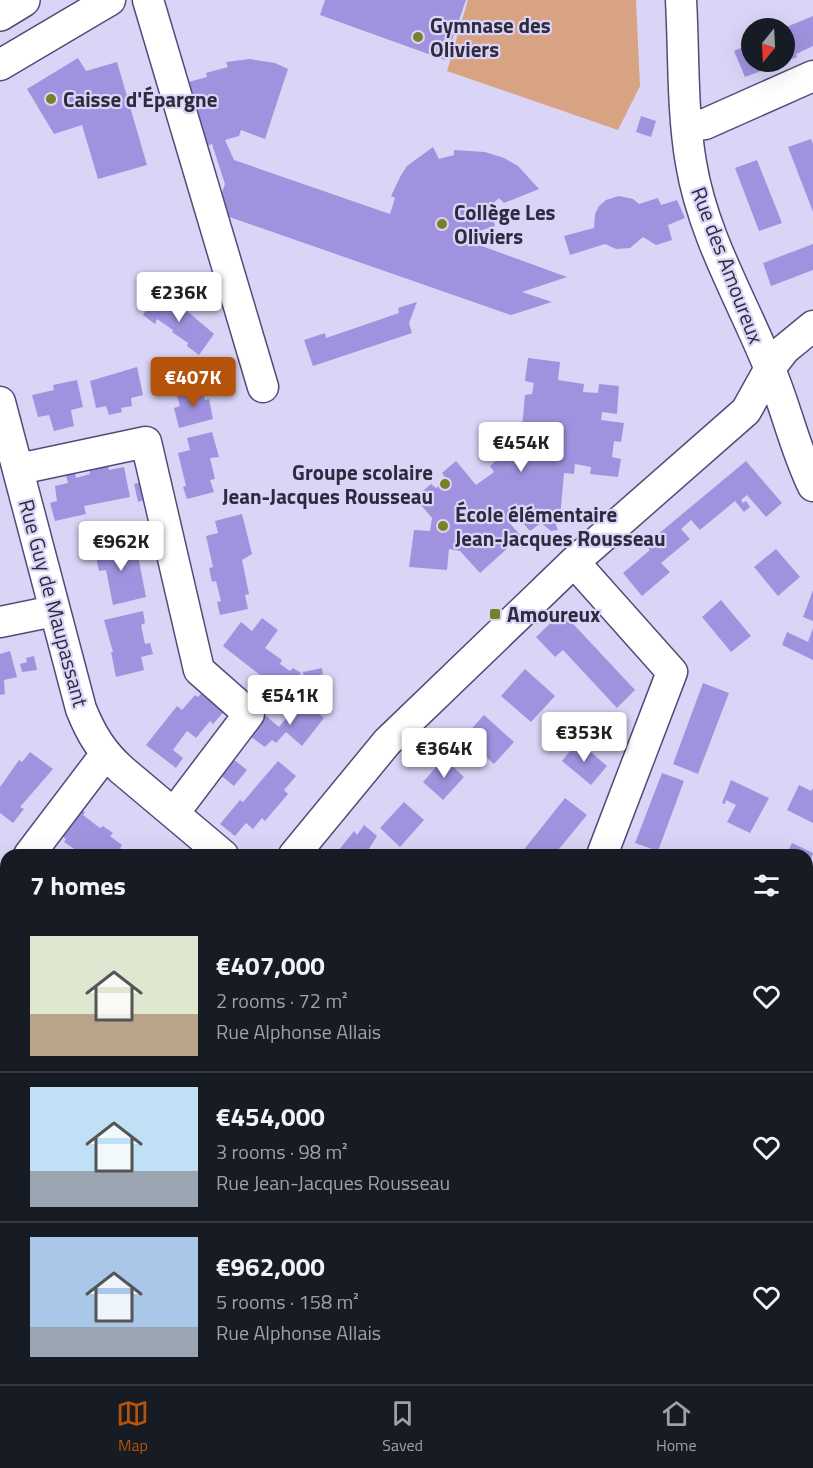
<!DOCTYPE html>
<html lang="en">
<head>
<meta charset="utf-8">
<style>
  body { margin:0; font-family:"Titillium Web",sans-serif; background:#20242c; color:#f1f3f6; height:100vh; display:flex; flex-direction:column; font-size:22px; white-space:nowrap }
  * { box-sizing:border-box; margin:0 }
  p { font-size:20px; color:#9ea1a6 }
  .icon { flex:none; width:33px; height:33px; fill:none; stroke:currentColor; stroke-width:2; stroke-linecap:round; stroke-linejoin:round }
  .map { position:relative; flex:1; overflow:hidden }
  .side { position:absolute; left:0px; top:849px; width:813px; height:536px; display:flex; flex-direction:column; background:#171b24; border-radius:18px 18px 0 0; box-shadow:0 6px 24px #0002 }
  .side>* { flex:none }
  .needle { width:39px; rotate:198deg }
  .tools { position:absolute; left:741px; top:18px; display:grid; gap:12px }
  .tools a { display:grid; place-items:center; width:54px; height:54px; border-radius:50%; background:#171b24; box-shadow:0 6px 24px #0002; font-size:30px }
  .price { position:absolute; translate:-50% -51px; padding:0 14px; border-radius:6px; background:#fff; color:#222; font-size:20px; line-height:39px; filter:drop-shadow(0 2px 3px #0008) }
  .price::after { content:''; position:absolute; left:50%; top:36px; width:18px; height:14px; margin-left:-9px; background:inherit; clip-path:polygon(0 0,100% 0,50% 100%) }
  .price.selected { background:#b45309; color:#fff }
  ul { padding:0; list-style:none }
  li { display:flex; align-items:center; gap:18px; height:150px; padding:0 30px }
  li+li { border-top:2px solid #363941 }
  li span { display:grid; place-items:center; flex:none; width:168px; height:120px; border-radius:0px; color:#555 }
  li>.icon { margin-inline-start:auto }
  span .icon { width:72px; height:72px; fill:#fffc; stroke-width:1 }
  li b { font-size:26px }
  h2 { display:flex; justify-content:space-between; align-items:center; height:72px; padding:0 30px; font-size:26px }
  .menu { display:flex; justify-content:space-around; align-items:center; height:84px; border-top:2px solid #363941; background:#171b24; font-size:16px; color:#9ea1a6 }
  .menu a { display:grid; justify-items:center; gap:3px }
  .menu .selected { color:#b45309 }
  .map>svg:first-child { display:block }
  .green { fill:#d7a383 }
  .building { fill:#a192df }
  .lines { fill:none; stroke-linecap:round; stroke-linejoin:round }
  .minor-casing { stroke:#544a7a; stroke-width:33 }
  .major-casing { stroke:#544a7a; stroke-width:36 }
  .path { stroke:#a6a1c0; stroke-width:4; stroke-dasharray:4.5 3; stroke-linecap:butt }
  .minor { stroke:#fff; stroke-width:30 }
  .major { stroke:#fff; stroke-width:33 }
  .poi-dot { fill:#7a7f29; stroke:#dad5f7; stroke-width:2 }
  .labels { text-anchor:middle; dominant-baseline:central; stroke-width:4.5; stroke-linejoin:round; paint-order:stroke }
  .poi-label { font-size:21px; font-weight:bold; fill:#2e2a3f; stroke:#dad5f7; text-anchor:start }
  .street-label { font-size:21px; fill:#2e2a3f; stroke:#dad5f7 }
</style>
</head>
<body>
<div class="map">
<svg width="813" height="1384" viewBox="0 0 813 1384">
  <rect width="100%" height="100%" fill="#dad5f7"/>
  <path class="green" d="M468,0H636L640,86L618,130L447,71Z"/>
  <path class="building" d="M325,0H466L445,60L320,15Z
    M813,16V46L796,54L797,57L745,77L734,51L752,43V62H785L784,28Z
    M78,58L86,71L117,62L147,165L98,179L82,125L54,134L27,89Z
    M250,59L275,63L288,69L265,139L241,130L239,136L225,140L234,160L390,214L395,198L391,196L400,177L407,166L433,147L439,159L454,155V150L485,152L504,158L518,166L539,189L504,203L499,198L489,207L495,226L466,235L464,231L457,237L567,277L522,292L552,302L511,315L215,212L225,184L212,144L199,148L181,84L207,77L206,73L228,67L226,62Z
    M641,116L656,121L651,137L636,132Z
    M811,139L813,144V212L788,147Z
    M757,160L782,223L759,231L735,168Z
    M619,196L633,199L639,204L658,198L661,205L677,200L685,218L668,225L672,240L656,245L643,237L630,248L616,249L605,244L570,255L564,236L594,228L595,214L599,206L606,200Z
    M813,244V270L771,286L763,263Z
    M157,293L187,311L214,334L199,355L187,346L188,343L172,332L173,330L157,319L155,324L143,315Z
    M417,302L409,323L412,333L313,366L304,340L325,333L326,338L399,313L398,308Z
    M528,358L560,362L558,380L584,384L583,392L598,393L599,384L619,386L617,414L602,412L601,420L624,423L621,442L614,441L612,457L621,459L618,477L590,474L591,467L575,464L574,474L564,473L560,518H553L558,530L551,531L541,523L530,531L515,514L507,520L521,536L480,573L460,551L449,549L447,570L409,567L414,530L430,531L432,518L415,498L431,484L436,488L447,480L442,473L456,461L476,485L494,472L490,466L521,438L525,395L532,394L534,383L525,381Z
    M137,367L143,395L131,398L132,406L121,408L122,412L109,415L106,406L96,408L90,381Z
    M77,380L83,407L71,410L74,426L54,431L49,415L38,417L32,395L54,390L53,385Z
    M202,387L205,400L209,399L213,419L179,428L174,408L180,406L176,393Z
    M212,432L219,457L210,458L215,479L210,480L214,492L187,499L183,487L186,486L178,453L190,450L187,438Z
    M746,461L782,503L766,517L747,495L741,500L743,503L746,501L750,507L744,512L735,501L700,530L691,520L681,529L690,539L661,563L670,572L642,596L623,573L650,550L645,545Z
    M107,462L109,470L124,467L130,497L84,506L86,514L55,521L50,503L57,501L55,486L68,483L64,469L74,466L76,478L90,474L89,466Z
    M142,482L147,499L138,502L134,484Z
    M242,514L252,554L242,560L249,594L245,595L248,609L220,615L217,602L221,601L216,581L212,582L209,568L213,567L206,536L218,533L215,521Z
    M92,538L94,547L84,550L81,541Z
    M121,540L125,556L135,553L139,561L146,597L113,605L106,570L99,571L94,547Z
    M776,549L800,577L778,596L754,567Z
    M813,590V621L803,617Z
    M721,600L751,636L731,652L702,617Z
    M143,611L145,623L141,625L145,644L150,643L153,654L141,657L144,670L116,677L111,652H113L104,620Z
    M562,612L635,690L617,708L563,650L555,657L536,637Z
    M262,618L278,630L265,648L282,660L280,664L290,671L293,668L301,673L289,688L281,682L273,692L262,684L265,679L223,646L241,622L252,631Z
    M813,628V660L782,645L787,632L808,642Z
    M10,651L17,677L4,680L5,694L0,695V654Z
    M34,656L37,670L22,672L20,664L27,662L26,658Z
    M322,668L323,674L304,679L303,672Z
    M525,669L555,696L531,722L501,696Z
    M703,683L729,693L698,774L673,764Z
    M206,688L229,706L213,724L210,721L196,738L187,731L173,750L183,758L176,768L146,745L177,706L182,710L195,695L198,697Z
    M301,700L324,718L302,746L286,732L276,743L272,740L265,747L250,736L266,716L279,727Z
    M484,715L514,742L494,764L464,737Z
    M578,741L607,766L591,785L562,761Z
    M30,752L53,769L20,807L24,809L13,823L0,813V787L19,760L22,762Z
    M232,758L247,770L234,786L219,774Z
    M444,758L464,777L443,800L423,782Z
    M278,761L296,776L284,790L288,794L265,821L262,818L253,829L246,823L235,836L220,824L240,800L243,802Z
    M662,773L684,781L658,851L635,843Z
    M731,780L769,798L750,833L727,822L736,805L726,800L725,804L722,803Z
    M799,785L811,791L813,788V823L787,810Z
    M565,798L587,815L554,855H526L522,852Z
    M404,802L424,820L400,847L380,828Z
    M76,807L85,812L83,815L100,828L103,826L113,833L110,836L122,845L120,848L129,855H88L82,850L80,853L64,842L66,839L57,832Z
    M364,825L377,836L365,855H335L354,831L357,835Z
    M792,843L813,853L809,866L813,868V897L809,895L812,886L807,883V855H786Z
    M6,925V961L0,957V933Z
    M0,970L6,975V991L2,988L0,991Z
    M807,1015L813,1018V1047L807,1045Z
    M807,1052L813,1055L810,1063L813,1065V1086L807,1083Z
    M807,1099L813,1102V1124L807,1135Z
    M0,1122L6,1127L4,1186L0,1183Z
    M811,1198L813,1199V1220L807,1218Z
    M807,1247L813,1250V1306L807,1304Z
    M23,1378H45L44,1384H21Z
    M109,1378H116L130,1384H107Z
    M387,1378H453L452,1381L460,1384H386Z
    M505,1378H518L516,1384H503Z
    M534,1378H560L572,1384H540Z
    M576,1378H597L608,1384H574Z"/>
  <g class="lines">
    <g class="minor-casing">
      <path id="minor" d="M148,0L263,387
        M681,0C684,54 682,111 691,163C703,236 742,300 769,367C786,406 794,447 813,486
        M0,65L110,0
        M688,126L705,124L813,76
        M0,402L81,709C91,734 102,752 122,770L223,855
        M19,469L146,442L199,670L249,714L174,813
        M574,562L672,672L602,855
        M0,622L54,611
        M29,855L105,755
        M294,855L387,742L574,562L746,411L770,368L785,349L813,326
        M0,893L6,885
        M807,968L813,952
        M0,1055L6,1047
        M0,1243L6,1235
        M0,1273L6,1276
        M211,1378L221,1384
        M312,1378L323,1384
        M650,1384L652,1378"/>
    </g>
    <g class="major-casing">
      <path id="major" d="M0,14L23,0"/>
    </g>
    <path class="path" d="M0,1108L6,1112
      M253,1378L264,1384"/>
    <use href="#minor" class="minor"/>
    <use href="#major" class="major"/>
  </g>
  <g class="poi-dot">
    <circle cx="418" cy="37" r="6"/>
    <circle cx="51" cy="99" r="6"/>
    <circle cx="442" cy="224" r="6"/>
    <circle cx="445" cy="484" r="6"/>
    <circle cx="443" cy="526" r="6"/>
    <rect x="489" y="608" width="12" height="12" rx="3"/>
  </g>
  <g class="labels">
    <g class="poi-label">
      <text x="430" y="25">Gymnase des<tspan x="430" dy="24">Oliviers</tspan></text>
      <text x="63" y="99">Caisse d'Épargne</text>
      <text x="454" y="212">Collège Les<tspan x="454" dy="24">Oliviers</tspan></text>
      <text x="433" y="472" text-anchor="end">Groupe scolaire<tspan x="433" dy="24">Jean-Jacques Rousseau</tspan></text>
      <text x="455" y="514">École élémentaire<tspan x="455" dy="24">Jean-Jacques Rousseau</tspan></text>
      <text x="507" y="614">Amoureux</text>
    </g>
    <g class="street-label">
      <text transform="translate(728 265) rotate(69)">Rue des Amoureux</text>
      <text transform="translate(54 603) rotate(75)">Rue Guy de Maupassant</text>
    </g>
  </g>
</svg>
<div class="tools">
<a><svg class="needle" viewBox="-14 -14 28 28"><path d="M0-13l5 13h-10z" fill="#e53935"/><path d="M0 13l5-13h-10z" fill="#9ea1a6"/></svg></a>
</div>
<b class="price" style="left:179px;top:323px">€236K</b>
<b class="price selected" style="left:193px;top:408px">€407K</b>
<b class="price" style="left:521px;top:473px">€454K</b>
<b class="price" style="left:121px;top:572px">€962K</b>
<b class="price" style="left:290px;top:726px">€541K</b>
<b class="price" style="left:584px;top:763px">€353K</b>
<b class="price" style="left:444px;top:779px">€364K</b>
<section class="side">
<h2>7 homes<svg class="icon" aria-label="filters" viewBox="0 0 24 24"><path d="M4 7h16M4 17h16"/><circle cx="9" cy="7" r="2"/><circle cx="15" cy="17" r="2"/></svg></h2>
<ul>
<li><span style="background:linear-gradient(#dfe7d0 65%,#b9a48a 0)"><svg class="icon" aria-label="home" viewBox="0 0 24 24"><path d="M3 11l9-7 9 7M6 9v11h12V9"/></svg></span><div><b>€407,000</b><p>2 rooms · 72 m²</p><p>Rue Alphonse Allais</p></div><svg class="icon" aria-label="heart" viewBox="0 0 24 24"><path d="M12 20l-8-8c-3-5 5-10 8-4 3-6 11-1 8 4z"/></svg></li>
<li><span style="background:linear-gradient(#bfe0f5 70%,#9aa5b1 0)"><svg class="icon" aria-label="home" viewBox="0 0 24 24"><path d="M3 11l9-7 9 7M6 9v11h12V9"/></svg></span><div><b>€454,000</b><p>3 rooms · 98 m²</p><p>Rue Jean-Jacques Rousseau</p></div><svg class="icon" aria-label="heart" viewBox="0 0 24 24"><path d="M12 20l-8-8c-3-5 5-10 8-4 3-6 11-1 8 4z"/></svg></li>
<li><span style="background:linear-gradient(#a9c7e8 75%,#9aa5b1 0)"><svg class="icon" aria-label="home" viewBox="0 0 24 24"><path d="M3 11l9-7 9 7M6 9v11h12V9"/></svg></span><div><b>€962,000</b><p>5 rooms · 158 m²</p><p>Rue Alphonse Allais</p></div><svg class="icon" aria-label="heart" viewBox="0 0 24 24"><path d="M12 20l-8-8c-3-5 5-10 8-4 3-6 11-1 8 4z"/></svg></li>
</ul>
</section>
</div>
<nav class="menu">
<a class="selected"><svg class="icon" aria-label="map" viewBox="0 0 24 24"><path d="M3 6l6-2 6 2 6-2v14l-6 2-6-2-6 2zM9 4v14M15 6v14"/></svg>Map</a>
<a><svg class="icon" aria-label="saved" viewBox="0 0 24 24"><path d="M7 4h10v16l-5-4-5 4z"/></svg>Saved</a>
<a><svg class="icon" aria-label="home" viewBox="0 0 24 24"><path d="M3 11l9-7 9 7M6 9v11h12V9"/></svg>Home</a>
</nav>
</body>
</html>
